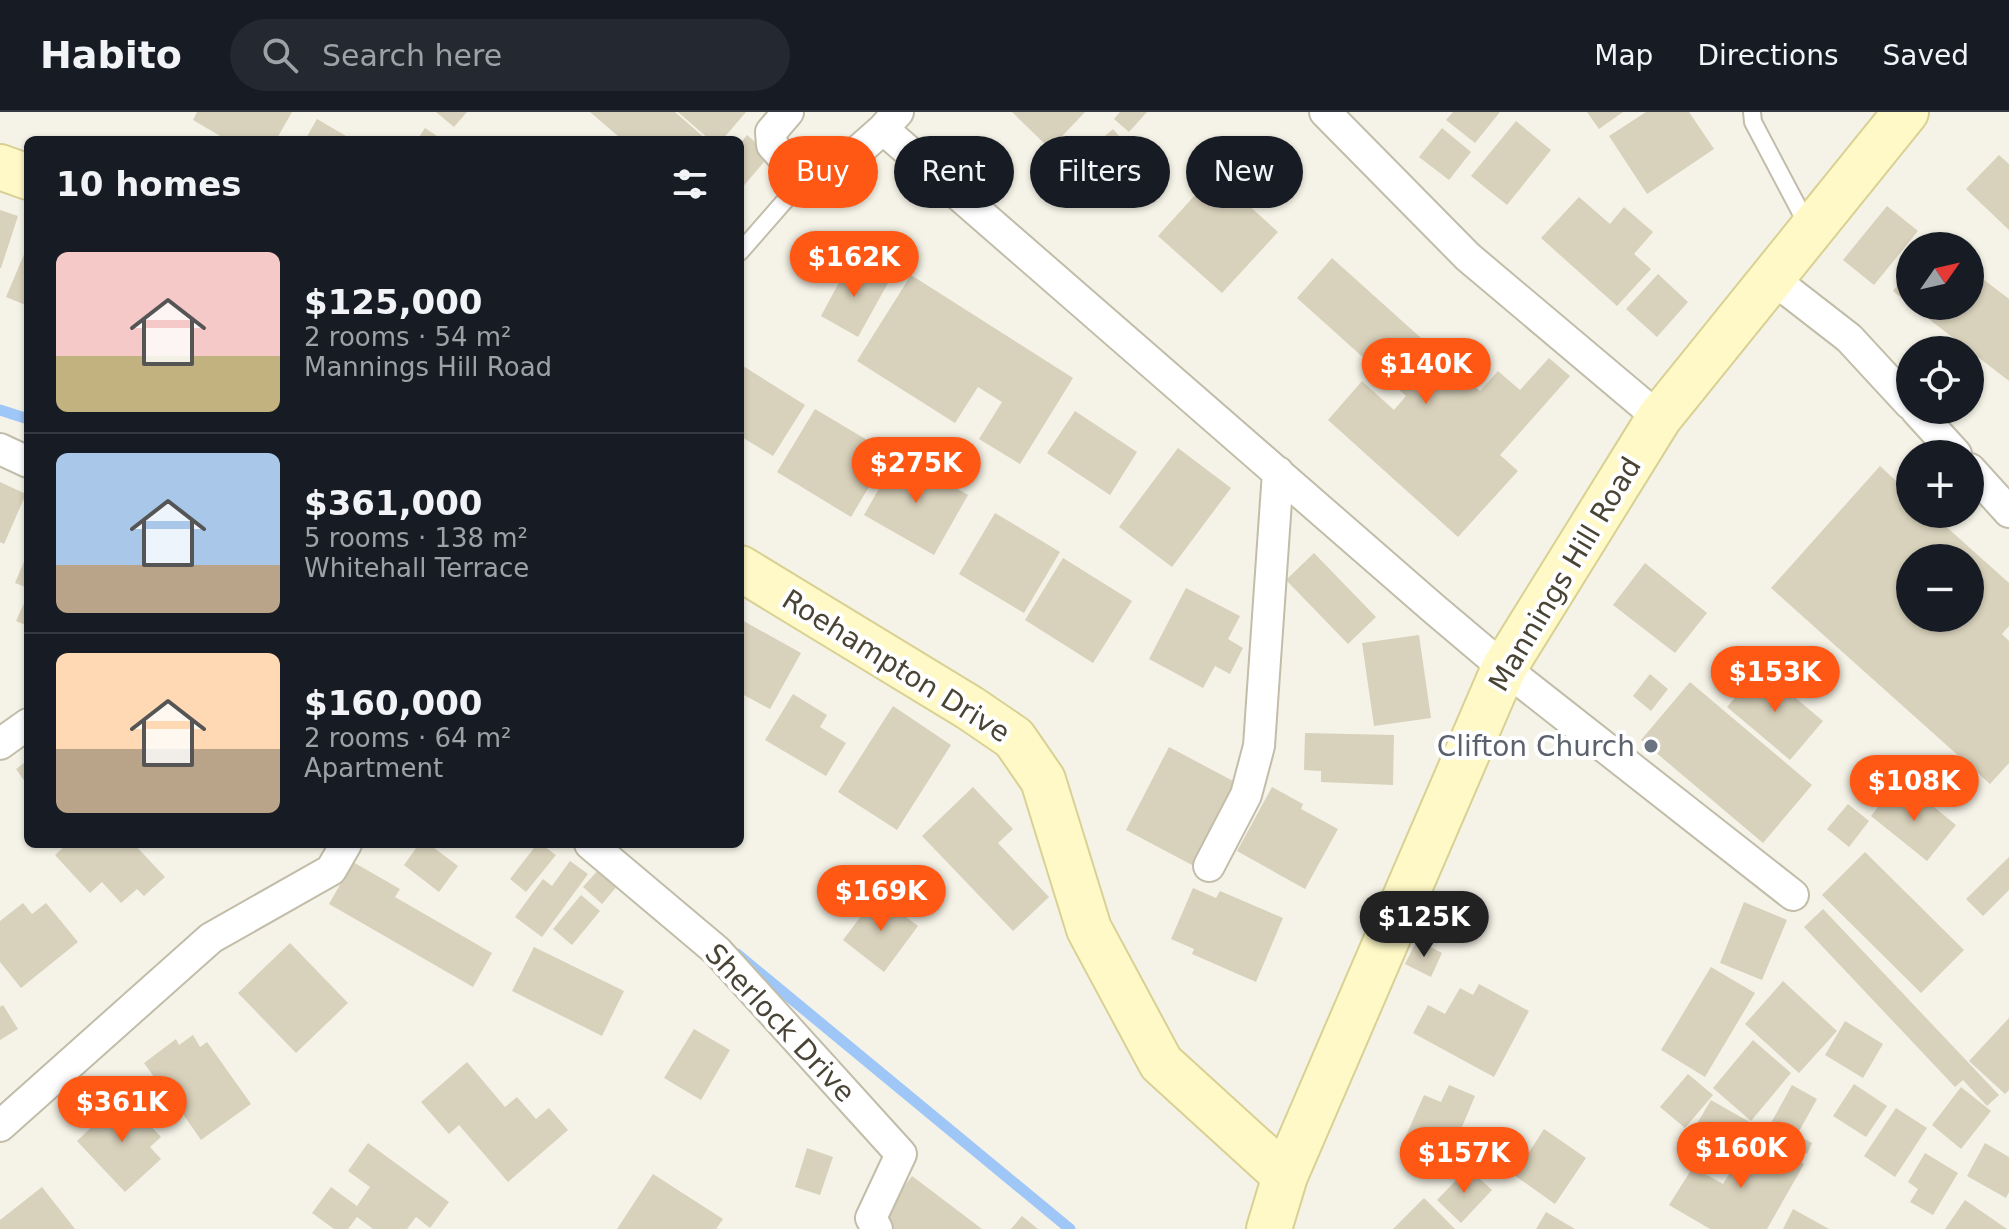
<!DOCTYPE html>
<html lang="en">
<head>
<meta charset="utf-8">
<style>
  body { margin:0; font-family:"DejaVu Sans",sans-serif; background:#242831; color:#f1f3f6; height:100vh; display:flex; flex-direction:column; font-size:30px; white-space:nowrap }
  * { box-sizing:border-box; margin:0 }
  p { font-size:26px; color:#9ea1a6 }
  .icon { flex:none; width:44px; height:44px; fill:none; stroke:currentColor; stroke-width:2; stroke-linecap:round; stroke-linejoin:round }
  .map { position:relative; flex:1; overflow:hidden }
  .panel { position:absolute; left:24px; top:24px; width:720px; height:712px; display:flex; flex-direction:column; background:#171b24; border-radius:12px; box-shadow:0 2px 6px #0004 }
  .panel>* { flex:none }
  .hud { position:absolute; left:768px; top:24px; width:760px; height:72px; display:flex; gap:16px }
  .needle { width:52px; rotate:56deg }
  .fabs { position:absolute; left:1896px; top:120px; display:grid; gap:16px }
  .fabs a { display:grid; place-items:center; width:88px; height:88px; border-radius:50%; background:#171b24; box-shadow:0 2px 6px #0004; font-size:40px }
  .price { position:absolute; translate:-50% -68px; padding:0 18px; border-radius:28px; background:#ff5814; color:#fff; font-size:26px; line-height:52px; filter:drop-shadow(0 2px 4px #0008) }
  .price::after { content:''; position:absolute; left:50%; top:48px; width:24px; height:18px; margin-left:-12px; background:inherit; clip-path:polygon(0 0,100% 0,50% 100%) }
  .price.selected { background:#222; color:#fff }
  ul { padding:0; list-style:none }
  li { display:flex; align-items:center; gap:24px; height:200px; padding:0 32px }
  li+li { border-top:2px solid #363941 }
  li span { display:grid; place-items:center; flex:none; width:224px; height:160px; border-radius:12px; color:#555 }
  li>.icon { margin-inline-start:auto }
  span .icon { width:96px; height:96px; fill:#fffc; stroke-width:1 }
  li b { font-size:34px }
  h2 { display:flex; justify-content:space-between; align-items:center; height:96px; padding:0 32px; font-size:34px }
  .pill { padding:0 28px; border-radius:36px; background:#171b24; box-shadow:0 2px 6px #0004; font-size:28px; line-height:72px }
  .pill.selected { background:#ff5814; color:#fff }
  header { display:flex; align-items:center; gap:48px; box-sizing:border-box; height:112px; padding:0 40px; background:#171b24; border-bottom:2px solid #363941 }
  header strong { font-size:38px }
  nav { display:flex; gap:44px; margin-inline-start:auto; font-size:28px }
  .search { width:560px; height:72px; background:#242831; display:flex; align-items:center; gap:20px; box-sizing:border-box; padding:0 28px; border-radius:44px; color:#9ea1a6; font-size:30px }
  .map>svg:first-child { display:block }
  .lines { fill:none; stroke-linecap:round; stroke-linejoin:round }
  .stream { stroke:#9ec6f7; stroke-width:11 }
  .building { fill:#d8d1bb; fill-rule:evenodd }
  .lane-casing { stroke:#c2bda9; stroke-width:20 }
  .street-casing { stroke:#c2bda9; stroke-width:34 }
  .secondary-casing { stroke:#d9d193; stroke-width:48 }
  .lane { stroke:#fff; stroke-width:16 }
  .street { stroke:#fff; stroke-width:30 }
  .secondary { stroke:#fff9c7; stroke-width:44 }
  .worship-dot { fill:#6b7280; stroke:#fff; stroke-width:3 }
  .labels { text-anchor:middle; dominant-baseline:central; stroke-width:8; stroke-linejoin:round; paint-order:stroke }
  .street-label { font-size:28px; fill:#494435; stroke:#fff }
  .worship-label { font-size:28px; fill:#5b616d; stroke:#fff; text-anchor:end }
</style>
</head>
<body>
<header>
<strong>Habito</strong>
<div class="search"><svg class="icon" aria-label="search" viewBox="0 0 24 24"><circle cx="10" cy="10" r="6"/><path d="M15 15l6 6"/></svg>Search here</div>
<nav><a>Map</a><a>Directions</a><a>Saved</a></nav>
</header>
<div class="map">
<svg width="2009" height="1117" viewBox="0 0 2009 1117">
  <rect width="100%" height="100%" fill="#f5f3e7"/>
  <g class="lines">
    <path class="stream" d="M0,298L28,307
      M737,842L1070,1117"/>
  </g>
  <path class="building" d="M197,0H292L276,28H227L193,8Z
    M436,0H467L454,15Z
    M590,0H675L707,28H615L618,24Z
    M678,0H746L722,28H710Z
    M1012,0H1085L1050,37Z
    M1120,0H1147L1129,20L1114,7Z
    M1453,0H1500L1475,31L1446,8Z
    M1587,0H1623L1599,17Z
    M1646,0H1689L1714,37L1647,82L1609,24Z
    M317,7L353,28H305Z
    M1516,9L1551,38L1507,93L1471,64Z
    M425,16L443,28H417Z
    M1442,16L1471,40L1449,68L1419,45Z
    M1113,17L1144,53L1107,85L1096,71L1085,81L1066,58Z
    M747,23L770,43L740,78V32Z
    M1999,43L2009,52V118L1966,77Z
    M1214,62L1278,120L1222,181L1158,124Z
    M1579,85L1610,112L1624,95L1653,120L1634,142L1651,157L1617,194L1541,126Z
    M1887,94L1918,119L1874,173L1843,148Z
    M0,98L18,104L1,156H0Z
    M28,133V194L6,185Z
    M1332,146L1480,279L1498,259L1520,278L1549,246L1570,264L1500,343L1518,359L1458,425L1328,308L1362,269L1394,298L1406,284L1297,186Z
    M850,150L888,171L858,225L821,204Z
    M1910,156V193L1893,179Z
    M1970,157L2009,187V269L1912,194H1970Z
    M1658,162L1688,190L1657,225L1626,197Z
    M911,163L1073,266L1020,352L979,327L1002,290L978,275L955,311L857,249Z
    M740,252L805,293L773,344L740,324Z
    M815,297L889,341L851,405L777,360Z
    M1075,299L1137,340L1110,383L1047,341Z
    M1178,336L1231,376L1172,455L1119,415Z
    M898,343L968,383L934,443L864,403Z
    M1880,354L1910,382V402H1932L2009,471V514L2002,522L2009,529V651L1990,672L1771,476ZM1910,446H1970V506H1910Z
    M0,370L26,382L4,432L0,430Z
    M995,401L1060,440L1024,501L959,462Z
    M28,440V476L15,471Z
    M1314,441L1376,505L1348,532L1286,468Z
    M1063,446L1132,489L1093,551L1025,508Z
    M1645,451L1707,501L1675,541L1613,493Z
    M1186,476L1240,504L1228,527L1243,536L1230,562L1215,554L1203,576L1149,547Z
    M28,482V514L16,509Z
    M740,507L801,541L770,597L740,581Z
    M1419,523L1431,606L1374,614L1362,531Z
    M1760,556L1823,609L1790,648L1727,595Z
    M1650,562L1668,577L1651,599L1633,584Z
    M1690,570L1812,673L1763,731L1641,628Z
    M793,582L827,603L820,615L846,631L826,664L765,628Z
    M893,594L951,633L897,718L838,680Z
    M1305,621L1394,623L1393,673L1321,670V659L1304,658Z
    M1169,635L1235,670L1192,753L1126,718Z
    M28,648V674L16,657Z
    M973,675L1013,717L998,731L1049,785L1013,819L922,724Z
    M1272,675L1303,692L1301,697L1338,717L1305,777L1237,739Z
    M1891,678L1904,689L1913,678L1956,713L1927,749L1871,704Z
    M1848,692L1869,709L1849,735L1827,717Z
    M67,732H134L165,765L144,784L137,777L121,791L102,770L90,781L55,743Z
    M419,732H429L458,754L439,780L404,753Z
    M537,732H541L556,743L526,780L510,767Z
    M1865,740L1964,838L1921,881L1822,783Z
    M2009,745V778L1983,804L1966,787Z
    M570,749L588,762L542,825L515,805L543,767L552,774Z
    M353,750L400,777L395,785L492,841L473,875L329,792Z
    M599,757L618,773L602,792L583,775Z
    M1193,776L1216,786L1220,779L1283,806L1256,870L1192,842L1194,837L1171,827Z
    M581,783L600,799L572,833L553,817Z
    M877,783L918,814L884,860L843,828Z
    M1744,790L1787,808L1762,868L1720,851Z
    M23,791L32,802L46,791L78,830L21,876L0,850V809Z
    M1823,797L1999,983L1987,994L1963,968L1955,975L1804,815Z
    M1417,828L1442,841L1431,865L1405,852Z
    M290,831L348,891L296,941L238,881Z
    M534,835L624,879L602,924L512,879Z
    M1711,855L1755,881L1705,965L1661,938Z
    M1783,869L1837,919L1799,961L1745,912Z
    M1479,872L1529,899L1494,965L1413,921L1428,893L1445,902L1460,876L1473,883Z
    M3,893L18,917L0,928V895Z
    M2009,906V978L2005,982L1969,949Z
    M1845,909L1883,932L1863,966L1825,943Z
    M694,917L730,938L701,988L664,966Z
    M193,923L200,935L207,930L251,992L201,1028L178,995L167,1003L149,979L159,972L144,951L176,927L179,933Z
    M1753,928L1791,961L1751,1009L1713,976Z
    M467,950L505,995L517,985L536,1007L549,996L568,1018L508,1070L459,1013L449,1022L421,990Z
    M1688,962L1713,983L1685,1016L1660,995Z
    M1854,972L1887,994L1866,1025L1833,1004Z
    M1449,973L1475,984L1445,1055L1401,1035L1424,983L1441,990Z
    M1792,973L1817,987L1797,1023L1812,1031L1807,1042L1766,1020Z
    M1961,975L1991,999L1961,1037L1932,1013Z
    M123,985L161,1025L150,1035L161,1047L125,1080L77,1029Z
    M1711,988L1753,1012L1731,1050L1689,1025Z
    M1896,996L1927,1016L1895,1065L1864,1044Z
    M1544,1017L1586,1046L1555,1092L1514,1063Z
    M1753,1022L1804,1052L1767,1117H1710L1669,1093L1693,1055L1723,1072Z
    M368,1031L449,1090L430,1116L416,1105L407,1117H373L357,1105L348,1117H334L312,1101L331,1075L357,1094L370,1075L348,1059Z
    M1985,1031L2009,1045V1080L2006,1086L1967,1064Z
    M807,1036L833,1045L820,1083L795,1075Z
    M1925,1041L1958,1061L1933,1103L1910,1090L1918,1077L1908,1070Z
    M1468,1056L1492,1078L1461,1111L1437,1088Z
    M653,1062L723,1107L716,1117H617Z
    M912,1064L982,1117H892L879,1107Z
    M42,1075L75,1117H0V1108Z
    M1424,1086L1455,1117H1393Z
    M1965,1088L2007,1117H1945Z
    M1793,1097L1829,1117H1783Z
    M1546,1100L1575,1117H1536Z
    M1022,1104L1038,1117H1011Z"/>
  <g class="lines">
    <g class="lane-casing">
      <path id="lane" d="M1752,0L1753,10L1808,114
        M740,140L803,68"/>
    </g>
    <g class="street-casing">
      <path id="street" d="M788,0L771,20L772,33L803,68L822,71L883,17
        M898,0L883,17L1433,496L1504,556L1793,783
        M1325,0L1468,145L1659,306
        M1773,167L1849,226L1910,292
        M1916,298L1956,342
        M0,337L28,350
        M1970,357L2009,400
        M0,632L28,612
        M590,732L717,839L901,1042L871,1106L877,1117
        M1209,754L1246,683L1259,634L1278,360
        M0,1014L211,826L331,758L346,732"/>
    </g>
    <g class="secondary-casing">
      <path id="secondary" d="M0,55L28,65
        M740,456L970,596L1014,626L1043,668L1089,817L1161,951L1285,1064
        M1269,1117L1285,1064L1504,556L1659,306L1906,0"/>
    </g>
    <use href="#lane" class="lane"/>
    <use href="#street" class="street"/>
    <use href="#secondary" class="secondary"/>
  </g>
  <circle class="worship-dot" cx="1651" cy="634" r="8"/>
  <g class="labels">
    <g class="street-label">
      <text transform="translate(1565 462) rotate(-59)">Mannings Hill Road</text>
      <text transform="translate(896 554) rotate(32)">Roehampton Drive</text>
      <text transform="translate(780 911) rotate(47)">Sherlock Drive</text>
    </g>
    <g class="worship-label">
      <text x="1635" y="634">Clifton Church</text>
    </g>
  </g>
</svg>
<div class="fabs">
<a><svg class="needle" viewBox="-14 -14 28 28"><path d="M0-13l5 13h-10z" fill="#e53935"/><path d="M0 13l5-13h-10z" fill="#9ea1a6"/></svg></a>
<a><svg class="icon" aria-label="locate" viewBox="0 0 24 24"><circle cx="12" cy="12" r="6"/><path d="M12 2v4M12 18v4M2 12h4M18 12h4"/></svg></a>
<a>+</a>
<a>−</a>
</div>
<b class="price" style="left:854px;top:187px">$162K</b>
<b class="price" style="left:1426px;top:294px">$140K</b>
<b class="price" style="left:916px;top:393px">$275K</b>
<b class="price" style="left:1775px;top:602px">$153K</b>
<b class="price" style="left:1914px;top:711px">$108K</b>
<b class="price" style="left:881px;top:821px">$169K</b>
<b class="price selected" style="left:1424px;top:847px">$125K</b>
<b class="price" style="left:122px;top:1032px">$361K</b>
<b class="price" style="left:1741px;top:1078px">$160K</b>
<b class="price" style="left:1464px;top:1083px">$157K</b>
<div class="hud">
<a class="pill selected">Buy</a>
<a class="pill">Rent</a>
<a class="pill">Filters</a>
<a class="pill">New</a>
</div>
<section class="panel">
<h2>10 homes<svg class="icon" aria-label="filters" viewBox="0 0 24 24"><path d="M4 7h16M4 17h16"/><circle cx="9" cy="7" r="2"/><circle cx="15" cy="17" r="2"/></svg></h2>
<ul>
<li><span style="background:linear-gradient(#f6c9c9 65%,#c2b280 0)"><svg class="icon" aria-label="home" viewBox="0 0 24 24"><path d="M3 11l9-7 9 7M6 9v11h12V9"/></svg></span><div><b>$125,000</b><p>2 rooms · 54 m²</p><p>Mannings Hill Road</p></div></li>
<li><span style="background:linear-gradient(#a9c7e8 70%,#b9a48a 0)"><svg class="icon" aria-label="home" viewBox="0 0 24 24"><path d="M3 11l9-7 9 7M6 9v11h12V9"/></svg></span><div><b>$361,000</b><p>5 rooms · 138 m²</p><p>Whitehall Terrace</p></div></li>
<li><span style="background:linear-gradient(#ffd9b3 60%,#b9a48a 0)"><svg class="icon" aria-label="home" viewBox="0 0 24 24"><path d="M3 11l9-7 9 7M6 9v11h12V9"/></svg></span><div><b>$160,000</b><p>2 rooms · 64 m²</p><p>Apartment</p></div></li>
</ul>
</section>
</div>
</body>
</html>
